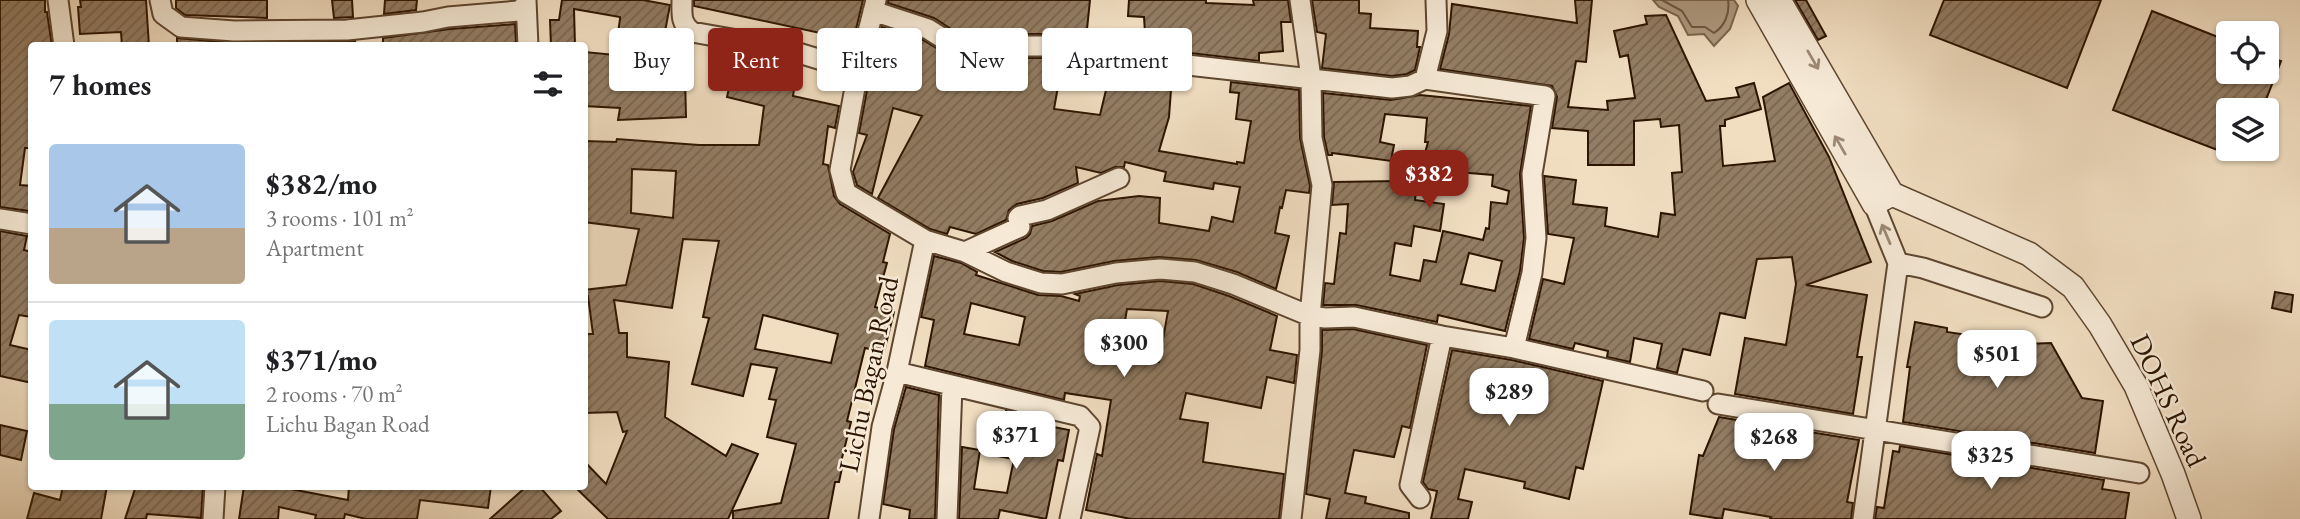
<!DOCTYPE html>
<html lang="en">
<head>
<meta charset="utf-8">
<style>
  body { margin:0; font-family:"EB Garamond",serif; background:#f6f6f6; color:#202124; height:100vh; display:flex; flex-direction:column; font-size:26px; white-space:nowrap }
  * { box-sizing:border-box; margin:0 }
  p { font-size:23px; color:#757577 }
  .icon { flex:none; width:38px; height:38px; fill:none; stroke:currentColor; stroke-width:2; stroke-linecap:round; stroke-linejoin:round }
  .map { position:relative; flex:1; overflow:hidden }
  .details { position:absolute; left:28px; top:42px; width:560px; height:448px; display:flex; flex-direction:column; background:#fff; border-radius:7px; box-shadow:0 2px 5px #0004 }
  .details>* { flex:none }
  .top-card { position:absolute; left:609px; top:28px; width:665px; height:63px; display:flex; gap:14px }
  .fabs { position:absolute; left:2216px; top:21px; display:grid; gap:14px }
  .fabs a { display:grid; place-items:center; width:63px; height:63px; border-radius:7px; background:#fff; box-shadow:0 2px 5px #0004; font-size:35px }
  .price { position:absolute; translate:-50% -60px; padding:0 16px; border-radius:14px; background:#fff; color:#222; font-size:23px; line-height:46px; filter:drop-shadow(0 2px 4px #0008) }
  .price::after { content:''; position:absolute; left:50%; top:42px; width:21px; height:16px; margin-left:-10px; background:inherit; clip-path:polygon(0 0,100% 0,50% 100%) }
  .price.active { background:#8f2418; color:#fff }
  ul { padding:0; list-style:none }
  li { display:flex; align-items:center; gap:21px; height:175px; padding:0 21px }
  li+li { border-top:2px solid #e0e0e0 }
  li span { display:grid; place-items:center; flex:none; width:196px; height:140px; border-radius:7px; color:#555 }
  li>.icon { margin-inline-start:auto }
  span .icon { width:84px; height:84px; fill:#fffc; stroke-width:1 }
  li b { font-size:30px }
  h2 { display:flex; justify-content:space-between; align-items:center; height:84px; padding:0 21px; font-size:30px }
  .chip { padding:0 24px; border-radius:7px; background:#fff; box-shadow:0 2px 5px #0004; font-size:24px; line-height:63px }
  .chip.active { background:#8f2418; color:#fff }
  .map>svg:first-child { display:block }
  .water { fill:#ae997f; stroke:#7a644c; stroke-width:2 }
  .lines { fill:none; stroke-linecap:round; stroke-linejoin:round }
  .shore { stroke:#6e5640; stroke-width:2 }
  .building { fill:url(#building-hatch); stroke:#2d1400; stroke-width:2; fill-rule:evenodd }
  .minor-casing { stroke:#5e4630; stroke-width:23 }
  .tertiary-casing { stroke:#5e4630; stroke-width:26 }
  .minor { stroke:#f6ead7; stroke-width:19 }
  .tertiary { stroke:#f6ead7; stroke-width:23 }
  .oneway { stroke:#9c8a76 }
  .labels { text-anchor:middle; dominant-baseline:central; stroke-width:5; stroke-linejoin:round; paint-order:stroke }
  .street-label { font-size:28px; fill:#2d1400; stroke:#f6ead7 }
</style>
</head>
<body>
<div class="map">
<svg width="2300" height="519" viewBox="0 0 2300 519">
  <defs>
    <pattern id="building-hatch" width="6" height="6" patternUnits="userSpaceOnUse" patternTransform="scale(1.75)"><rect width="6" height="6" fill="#937d64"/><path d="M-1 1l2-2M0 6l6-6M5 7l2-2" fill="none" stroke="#786550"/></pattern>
  </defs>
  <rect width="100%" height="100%" fill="#f1dec1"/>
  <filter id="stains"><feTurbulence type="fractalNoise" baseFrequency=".00286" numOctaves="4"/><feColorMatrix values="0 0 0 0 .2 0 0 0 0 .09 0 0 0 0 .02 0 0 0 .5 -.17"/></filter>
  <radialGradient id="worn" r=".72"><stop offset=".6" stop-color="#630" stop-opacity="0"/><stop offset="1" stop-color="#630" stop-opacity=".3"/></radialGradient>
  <path class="water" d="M1653,0H1734L1738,6L1730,29L1714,46L1704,34L1688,35L1678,16L1659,7Z"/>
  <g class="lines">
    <path class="shore" d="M1662,0L1682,11L1692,27H1705L1714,33C1725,26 1730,13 1728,0"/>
  </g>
  <path class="building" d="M0,0H45V12H47L52,46H32V148H25L20,185L32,186L29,211L0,207Z
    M80,0H146L149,46H122L121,32L80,34L78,7H81Z
    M176,0H267V18L185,15L176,8Z
    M332,0H352L353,17L334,18Z
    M385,0H417L416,10L384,14Z
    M562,0H643L670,5L663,42L691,48L685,74L686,117L618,120L620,108L584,106L585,52L615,55L620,19V17L574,9L575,46H551L550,20H559Z
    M694,0H863L852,46L838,43L839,37L694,6Z
    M888,0H1090L1086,39L1048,34H994L974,44L934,18L888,3Z
    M1129,0H1206V3L1254,5L1253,0H1288L1291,22H1281L1283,51L1259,53V61L1146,48L1144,17L1128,16Z
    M1312,0H1359V13L1371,14L1370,28L1418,31L1417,47H1420L1415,70L1407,74L1392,76L1322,68L1326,34L1317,32Z
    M1575,0H1592L1586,62L1576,61L1568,107L1608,110L1607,101L1635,98L1628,55L1620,57L1614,31L1647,24L1645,16L1666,15L1706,101L1739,97L1736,88L1754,83L1761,109L1725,120V126H1720L1723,166L1775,161L1763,97L1789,83L1829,157L1871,262L1806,285L1867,295L1857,357H1862L1853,414L1735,394L1745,338L1786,345L1796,284L1792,257L1757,259L1745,318L1720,313L1710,355L1683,349L1677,373L1657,368L1662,344L1634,338L1630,362L1607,357L1608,351L1575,343L1573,349L1529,339L1543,279L1564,284L1574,238L1548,234L1544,176L1576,180L1573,204L1607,208L1605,226L1658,237L1661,213L1675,215L1672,173L1682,172L1679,125L1661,127L1660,119L1634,121V165H1588V131L1552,128L1557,97L1552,86L1440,69L1449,34L1452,4L1577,23Z
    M1795,0H1806L1826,36L1818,40Z
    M1944,0H2101L2067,88L1930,35Z
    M2152,11L2228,41V72H2266V56L2281,61L2262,110H2228V154L2113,110Z
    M515,24L516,43L383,46V38L450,29Z
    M882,27L923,40L973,70L997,58H1047L1172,76L1169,117L1159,151L1237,164V162L1244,163L1251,121L1236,119L1239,93L1230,92L1231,82L1299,90L1300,138L1310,186L1309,193L1286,190L1282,208L1280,207L1275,233L1289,236L1276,289L1237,272L1196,260L1159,257L1114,261L1061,272L1043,271L1012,261L995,252L1026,238L1030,234L1032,226L1052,221L1098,201L1139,196L1160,198L1159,223L1209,231L1212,217L1233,222L1240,187L1214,183L1213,189L1164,181L1166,172L1125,162L1124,167H1115L1101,173L1076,167L1078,183L1043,198L1017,204L1009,210L1006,220L976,234L950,227L947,234L930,229L878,198L922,116L893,108L872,194L857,185L853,172L867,135L859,133L870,74ZM1059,81L1106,90L1100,115L1054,109Z
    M177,38L234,43L355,41L356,46H177Z
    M737,52L781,60L797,70L793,96L839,106L835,128L828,126L823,164L828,165L834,196L840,204L890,234L883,262L887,263L875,307L894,312L884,352L865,348L847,421L851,422L841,462L843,463L839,482H835L828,519H733V511L781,503L796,444L767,437L776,400L769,399L777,368L751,364L743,396L692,384L709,318L703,317L719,241L683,239L672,308L614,300L619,333H627V357L669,362L665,417L726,456L732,444L758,454L728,519H608L578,490L584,486V461L606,484L627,431L623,432L617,412L584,413V334H593L588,296H584V290L626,285L639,229L584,222L585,141L616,142L617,139L699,145H759L764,106L727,97ZM632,169L676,171L673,218L631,213ZM763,315L838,334L831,363L755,349Z
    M1323,93L1391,100L1420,95L1531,106L1520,174L1524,238L1520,271L1505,331L1438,315L1437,322L1356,305H1323L1325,283L1334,284L1340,233L1346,234L1348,204L1332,205L1334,182L1398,181L1397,190L1416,192L1415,200L1444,204L1440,231L1414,226L1411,246L1395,243L1390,275L1420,281L1424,260L1436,262L1443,231L1483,240L1486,228L1489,229L1491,202L1507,204L1509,191L1492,186L1493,175L1457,172L1455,176L1427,168V165L1422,164L1428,142H1425L1427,118L1385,114L1380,142L1394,145L1391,161L1332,153V155H1328L1324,137ZM1469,253L1502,261L1495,291L1461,284Z
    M0,231L27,236L24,250L32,252V317L19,315L10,345L32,350V383L0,376Z
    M934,256L961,263L977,272L976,275L1038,295L1061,296L1079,301L1080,296L1075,294L1118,285L1160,281L1193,284L1229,296L1277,316L1270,350L1297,355L1294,383L1267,377L1261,408L1186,393L1180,419L1208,423L1203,462L1284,474L1279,519H1131L1086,510L1097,454L1102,456L1111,400L1065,393L1064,400L925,366L934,320L921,317ZM971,303L1025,317L1019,345L964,334ZM1127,309L1168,311L1159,362L1119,356Z
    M2275,292L2293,295L2291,312L2272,308Z
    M1915,322L1947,328V332L2027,344L2051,343L2082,398L2103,401L2095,453L1903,422L1910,367H1907Z
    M1353,329L1427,345L1410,428L1402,426L1394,457L1354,450L1345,493L1366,497L1365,503L1409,513V519H1326L1330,499L1306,494L1322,351V330Z
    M1452,350L1512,360L1603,381L1583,469L1576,467L1569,499L1524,488L1525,482L1465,469L1458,499L1472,502L1468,519H1431L1437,491L1428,489L1423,482Z
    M906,387L939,395L935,519H909L910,510L883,504L894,429Z
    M1006,411L1034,418L1033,423L1069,430L1063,461L1058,460L1046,519L1000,510L998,519H959L962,447L980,450L974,489L1007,493L1014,459L997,456Z
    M1719,417L1859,440L1847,502L1853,503L1851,519H1770L1771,517L1724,509L1722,519L1690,514L1699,455L1703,456Z
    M0,425L27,431L21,460L0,455Z
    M1900,446L2104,480L2102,489L2129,493L2125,519H1875L1877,507L1884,508L1893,451L1899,452Z
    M63,486H107L101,519H27L34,493L60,500Z
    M136,486H203L201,518L147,514L146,519H125Z
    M244,486H275L348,500L349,486H491L488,508L420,500L417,519H366L345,514L344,519H315L316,515L279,507L278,519H239Z
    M527,486H539L561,511L551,519H490Z"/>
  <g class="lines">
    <g class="minor-casing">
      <path id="minor" d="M58,0L64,46
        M160,0L163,14L181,27L234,31L347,30L423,22L448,17L518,11L526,6
        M526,0L528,46
        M682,0C682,14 680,23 692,32L782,48L858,71
        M876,0L858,71L840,170L846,193L925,240L965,252L1006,272L1041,283L1062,284L1116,273L1160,269L1195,272L1233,284L1310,316L1325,318L1354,317L1442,336L1514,348L1703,391
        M873,11L928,29L974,58L994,46H1048L1125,58L1392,88L1410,86L1425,79L1545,96L1532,174L1536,238L1532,273L1514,348
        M1425,79L1437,31L1436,0
        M1874,204L1898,263
        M0,219L32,224
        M965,252L1020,227L1018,218L1020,216L1047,210L1119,178
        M1898,263L1923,268L2042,307
        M897,372L1080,416L1090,427L1070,519
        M1718,404L2139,473
        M1420,498L1410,485L1442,336
        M213,519L215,486
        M869,519L882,427L897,372L925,240
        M947,519L952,386
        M1291,519L1310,350V316L1322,185L1312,138L1311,78L1300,0
        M1863,519L1898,263"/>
    </g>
    <g class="tertiary-casing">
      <path id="tertiary" d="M1758,0L1874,204L1892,194
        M1779,0L1892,194
        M1892,194L2029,254L2073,287L2100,325L2136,386L2173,474L2189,519"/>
    </g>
    <use href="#minor" class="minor"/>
    <use href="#tertiary" class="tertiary"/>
  </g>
  <defs><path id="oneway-shaft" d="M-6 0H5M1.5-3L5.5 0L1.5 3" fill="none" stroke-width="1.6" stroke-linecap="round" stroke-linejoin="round" transform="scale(1.75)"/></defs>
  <g class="oneway">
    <use href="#oneway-shaft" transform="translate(1813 60) rotate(60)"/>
    <use href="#oneway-shaft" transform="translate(1840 145) rotate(-120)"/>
    <use href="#oneway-shaft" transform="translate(1886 234) rotate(-113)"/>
  </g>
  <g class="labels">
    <g class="street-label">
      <text transform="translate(868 374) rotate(-78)">Lichu Bagan Road</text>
      <text transform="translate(2169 400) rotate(65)">DOHS Road</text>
    </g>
  </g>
  <rect width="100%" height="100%" filter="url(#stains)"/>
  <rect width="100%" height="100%" fill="url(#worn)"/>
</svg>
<div class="fabs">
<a><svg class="icon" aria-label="locate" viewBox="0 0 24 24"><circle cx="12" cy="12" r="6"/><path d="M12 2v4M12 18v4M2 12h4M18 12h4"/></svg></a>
<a><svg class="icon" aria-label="layers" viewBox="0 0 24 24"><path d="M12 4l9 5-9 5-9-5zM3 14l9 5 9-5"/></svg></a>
</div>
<b class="price active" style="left:1429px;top:210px">$382</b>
<b class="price" style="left:1124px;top:379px">$300</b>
<b class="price" style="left:1997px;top:390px">$501</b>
<b class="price" style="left:1509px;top:428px">$289</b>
<b class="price" style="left:1016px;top:471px">$371</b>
<b class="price" style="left:1774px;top:473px">$268</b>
<b class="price" style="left:1991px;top:491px">$325</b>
<div class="top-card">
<a class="chip">Buy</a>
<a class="chip active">Rent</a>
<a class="chip">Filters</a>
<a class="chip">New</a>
<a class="chip">Apartment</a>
</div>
<section class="details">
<h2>7 homes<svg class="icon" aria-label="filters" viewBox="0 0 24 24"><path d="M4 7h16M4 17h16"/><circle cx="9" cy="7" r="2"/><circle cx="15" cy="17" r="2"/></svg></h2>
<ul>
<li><span style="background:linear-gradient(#a9c7e8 60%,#b9a48a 0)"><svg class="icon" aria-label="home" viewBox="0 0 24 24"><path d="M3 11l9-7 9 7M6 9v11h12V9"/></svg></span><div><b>$382/mo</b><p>3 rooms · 101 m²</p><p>Apartment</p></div></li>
<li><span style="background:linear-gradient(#bfe0f5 60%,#7fa58c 0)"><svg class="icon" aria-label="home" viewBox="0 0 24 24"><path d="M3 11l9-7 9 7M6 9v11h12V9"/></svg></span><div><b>$371/mo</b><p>2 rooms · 70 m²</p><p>Lichu Bagan Road</p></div></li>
</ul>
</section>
</div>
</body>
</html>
